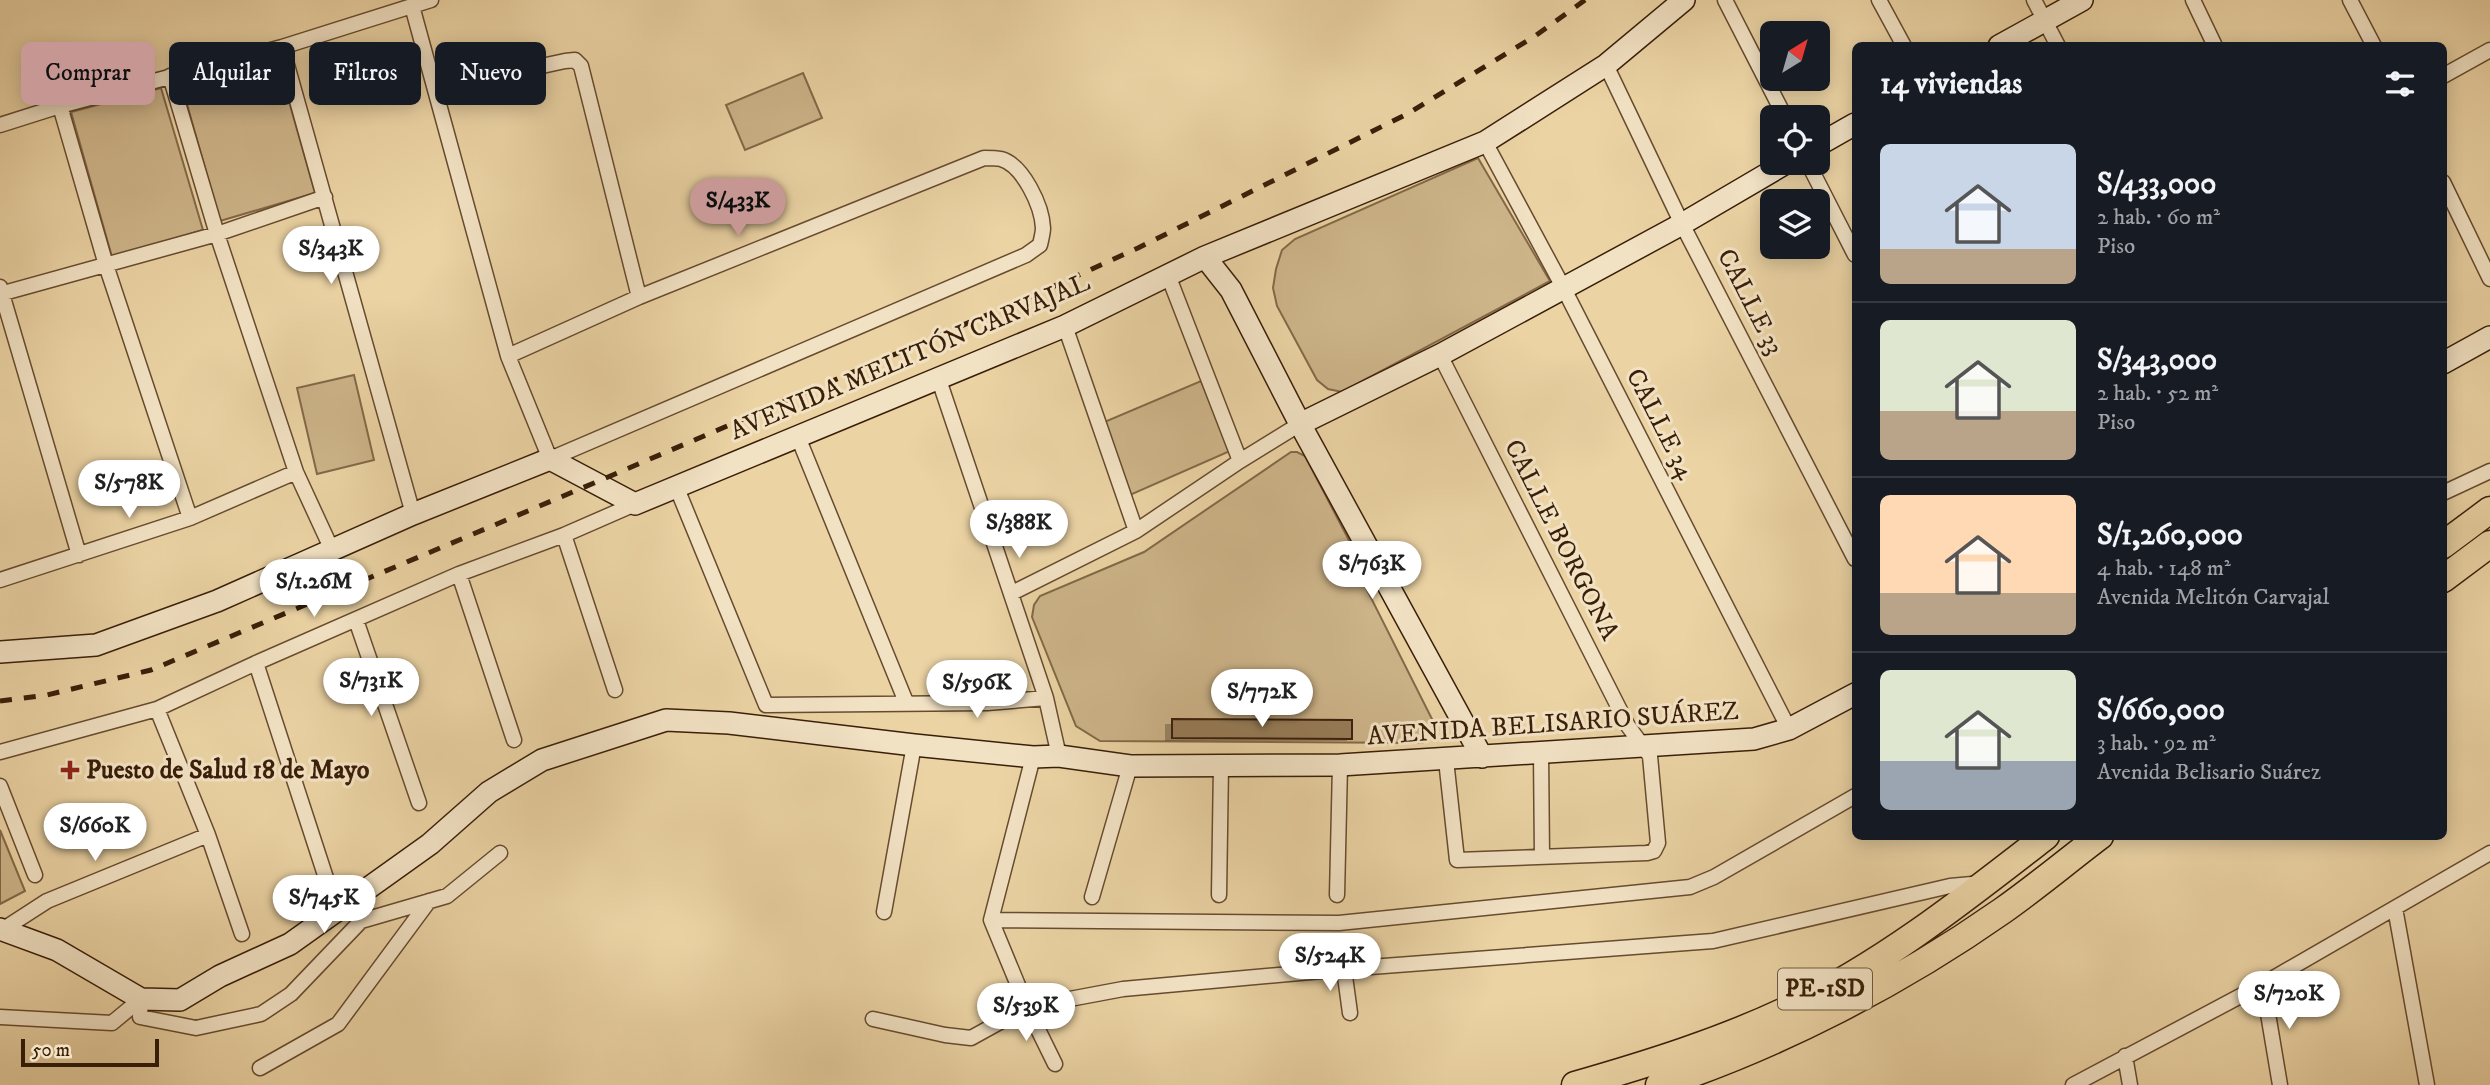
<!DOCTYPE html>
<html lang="es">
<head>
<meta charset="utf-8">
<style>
  body { margin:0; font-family:"IM FELL DW Pica",serif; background:#242831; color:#f1f3f6; height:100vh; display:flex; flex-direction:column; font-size:26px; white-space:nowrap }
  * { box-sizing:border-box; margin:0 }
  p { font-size:23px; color:#9ea1a6 }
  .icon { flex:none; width:38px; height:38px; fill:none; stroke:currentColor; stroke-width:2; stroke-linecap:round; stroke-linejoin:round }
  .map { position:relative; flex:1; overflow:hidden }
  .drawer { position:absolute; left:1852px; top:42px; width:595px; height:798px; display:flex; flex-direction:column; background:#171b24; border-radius:10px; box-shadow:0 4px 18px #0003 }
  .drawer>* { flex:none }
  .banner { position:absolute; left:21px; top:42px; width:665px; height:63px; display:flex; gap:14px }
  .needle { width:46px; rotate:37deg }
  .fabs { position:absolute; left:1760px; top:21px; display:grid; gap:14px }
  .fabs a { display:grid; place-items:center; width:70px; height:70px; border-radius:10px; background:#171b24; box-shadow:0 4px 18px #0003; font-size:35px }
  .scale { position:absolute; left:21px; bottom:18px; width:138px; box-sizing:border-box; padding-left:7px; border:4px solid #391e08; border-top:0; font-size:19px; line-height:24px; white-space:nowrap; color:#391e08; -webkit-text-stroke:5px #f2e2c4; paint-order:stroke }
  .price { position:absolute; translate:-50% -60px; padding:0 16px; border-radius:24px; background:#fff; color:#222; font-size:23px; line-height:46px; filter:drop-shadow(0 2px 4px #0008) }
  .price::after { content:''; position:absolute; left:50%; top:42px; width:21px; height:16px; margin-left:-10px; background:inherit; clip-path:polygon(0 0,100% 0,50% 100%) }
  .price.on { background:#c59692; color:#111 }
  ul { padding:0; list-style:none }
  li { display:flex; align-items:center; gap:21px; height:175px; padding:0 28px }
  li+li { border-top:2px solid #363941 }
  li span { display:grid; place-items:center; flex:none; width:196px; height:140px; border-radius:10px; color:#555 }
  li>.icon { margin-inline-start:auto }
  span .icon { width:84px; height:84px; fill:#fffc; stroke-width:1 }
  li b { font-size:30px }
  h2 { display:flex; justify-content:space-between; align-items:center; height:84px; padding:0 28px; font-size:30px }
  .chip { padding:0 24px; border-radius:10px; background:#171b24; box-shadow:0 4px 18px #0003; font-size:24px; line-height:63px }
  .chip.on { background:#c59692; color:#111 }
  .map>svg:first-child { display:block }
  .green { fill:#cdb489; stroke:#836948; stroke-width:2 }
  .building { fill:#967c59; stroke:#391e08; stroke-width:2; filter:url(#shadow) }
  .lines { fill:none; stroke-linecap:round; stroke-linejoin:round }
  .street-casing { stroke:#664b2f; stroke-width:17 }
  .secondary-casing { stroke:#391e08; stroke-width:24 }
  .highway-casing { stroke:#391e08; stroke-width:29 }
  .street { stroke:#f2e2c4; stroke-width:14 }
  .secondary { stroke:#f2e2c4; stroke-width:21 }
  .highway { stroke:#ebd3a4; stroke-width:26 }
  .rail { stroke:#391e08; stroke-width:5; stroke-dasharray:12 12; stroke-linecap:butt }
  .poi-dot { fill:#8f2418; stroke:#f2e2c4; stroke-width:2.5 }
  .labels { text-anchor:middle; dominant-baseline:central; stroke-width:6; stroke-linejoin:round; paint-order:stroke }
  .shield { fill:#f2e2c4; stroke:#705940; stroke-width:2 }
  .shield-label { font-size:24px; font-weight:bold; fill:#391e08 }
  .street-label { font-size:26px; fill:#391e08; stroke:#f2e2c4 }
  .poi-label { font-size:26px; font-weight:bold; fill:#391e08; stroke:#f2e2c4; text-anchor:start }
</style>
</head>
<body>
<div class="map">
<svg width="2490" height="1085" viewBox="0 0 2490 1085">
  <defs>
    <filter id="shadow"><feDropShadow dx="-6" dy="6" stdDeviation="0" flood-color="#0004"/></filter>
  </defs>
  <rect width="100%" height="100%" fill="#ebd3a4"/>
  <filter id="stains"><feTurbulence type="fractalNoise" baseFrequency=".00286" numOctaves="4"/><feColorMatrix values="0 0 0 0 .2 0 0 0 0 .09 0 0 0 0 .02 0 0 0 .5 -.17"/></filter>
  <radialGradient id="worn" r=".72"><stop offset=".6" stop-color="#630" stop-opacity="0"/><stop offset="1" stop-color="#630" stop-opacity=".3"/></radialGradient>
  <path class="green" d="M277,59L315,193L220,221L181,83Z
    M803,73L822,118L745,150L726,105Z
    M161,88L203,230L112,257L71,112Z
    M1478,158L1550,281L1342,392L1328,389L1317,380L1277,306L1273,288L1276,269L1282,250L1295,239Z
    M354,375L374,460L317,474L297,388Z
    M1201,381L1230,451L1130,495L1102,423Z
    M1291,452H1297L1305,456L1366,573L1363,582L1435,725L1431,735L1423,743L1100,741L1076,726L1032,617L1034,605L1040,596L1144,552Z
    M0,830L25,891L0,904Z"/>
  <path class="building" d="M1172,719L1352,720V739L1172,738Z"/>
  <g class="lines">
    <g class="street-casing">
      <path id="street" d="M1725,0L1785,117
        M1879,0L1904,46
        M2034,0L2058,46
        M2193,0L2215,46
        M2350,0L2374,46
        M412,6L508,356L550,459L1026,255L1040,245C1041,240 1043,233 1043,228C1042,206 1023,165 1001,159C996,158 989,158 984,158L639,297L508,356
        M282,47L413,514
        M1606,65L1682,224L1855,559
        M170,76L217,234L296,472L332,550
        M2443,76L2490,50
        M435,89L565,61L575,60L581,66L639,297
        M60,106L106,265L190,518
        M0,125L60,106L282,47L431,0
        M1485,142L1563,287L1789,729
        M1808,163L1855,255
        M2443,182L2490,279
        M1168,275L1240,461
        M0,287L79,555
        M0,294L217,234L325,197
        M1065,326L1136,531
        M1440,355L1628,726L1650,756L1658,843L1654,851L1647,853L1457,860L1446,760
        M938,377L1046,698L1059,756
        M798,437L906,702
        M676,486L766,705L987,703L1046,698
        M2443,493L2490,471
        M564,535L615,690
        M459,574L514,740
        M0,580L190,518L296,472
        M1012,593L1136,531L1240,461L1300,424
        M356,620L419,803
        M256,663L326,878
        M157,709L208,835L242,934
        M0,752L157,709L256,663L459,574L564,535L635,504
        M1541,752L1542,857
        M1033,757L991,920L1027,1007L1055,1064
        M0,786L35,875
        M1219,895L1221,765
        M1337,895L1340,765
        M1092,897L1130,766
        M2395,908L2427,1085
        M884,912L914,745
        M991,920L1339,923L1690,887L1714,877L1855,796
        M2,930L47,901L208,835
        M1344,969L1350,1013
        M2263,984L2280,1085
        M141,999L140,1017L196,1028L261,1014L291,994L361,921L447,896L500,853
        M0,1017L112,1023L141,999
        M873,1019L945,1035L971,1038L1027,1007L1123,989L1344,969L1713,941L1950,886L1972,884L1980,887
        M2125,1056L2130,1085
        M260,1068L338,1024L429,901
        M2073,1085L2263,984L2490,853"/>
    </g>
    <g class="secondary-casing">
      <path id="secondary" d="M1999,46L2082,0
        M1818,145L1855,124
        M1205,257L1231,290L1300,424L1482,757
        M2443,363L2490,337
        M1300,424L1440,355L1682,224L1786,163
        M0,652L96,645L217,601L413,514L550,459L635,504L1065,326L1205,257L1485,142L1606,65L1684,0
        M0,929L57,950L141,999L180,1000L220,976L290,944L430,844L489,792L542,760L666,720L729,723L914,745L1033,757L1059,756L1130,766L1340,765L1754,739L1789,729L1855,694"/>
    </g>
    <g class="highway-casing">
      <path id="highway" d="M2443,545L2490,510
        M2443,579L2490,544
        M1575,1085C1648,1064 1722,1041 1791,1008C1883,964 1965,899 2046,836
        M1659,1085C1776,1047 1901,982 2002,911C2035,888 2067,861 2100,836"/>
    </g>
    <use href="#street" class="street"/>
    <use href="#secondary" class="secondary"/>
    <use href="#highway" class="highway"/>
    <path class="rail" d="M0,701L47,695L151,670L594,483L1066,281L1138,248L1407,114L1535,36L1585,0"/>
  </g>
  <path class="poi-dot" d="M66.5 759.5h7v7h7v7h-7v7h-7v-7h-7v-7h7z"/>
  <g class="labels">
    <rect class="shield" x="1778" y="968.5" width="94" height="41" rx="5"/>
    <g class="shield-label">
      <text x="1825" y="989">PE-1SD</text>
    </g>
    <g class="street-label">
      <text transform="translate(1750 302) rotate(63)">CALLE 33</text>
      <text transform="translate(910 357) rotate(-23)">AVENIDA MELITÓN CARVAJAL</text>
      <text transform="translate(1660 424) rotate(63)">CALLE 34</text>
      <text transform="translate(1561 540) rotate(63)">CALLE BORGONA</text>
      <text transform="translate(1553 724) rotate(-4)">AVENIDA BELISARIO SUÁREZ</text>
    </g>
    <g class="poi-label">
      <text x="86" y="770">Puesto de Salud 18 de Mayo</text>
    </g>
  </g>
  <rect width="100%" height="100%" filter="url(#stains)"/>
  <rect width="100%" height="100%" fill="url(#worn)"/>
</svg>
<div class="fabs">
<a><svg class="needle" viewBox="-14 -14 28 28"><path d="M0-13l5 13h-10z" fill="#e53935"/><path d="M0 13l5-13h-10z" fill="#9ea1a6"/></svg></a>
<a><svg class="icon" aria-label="locate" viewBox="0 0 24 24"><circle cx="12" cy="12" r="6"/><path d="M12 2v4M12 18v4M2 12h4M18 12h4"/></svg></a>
<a><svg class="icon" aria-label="layers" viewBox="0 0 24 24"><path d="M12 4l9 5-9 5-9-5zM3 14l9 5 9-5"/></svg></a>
</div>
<div class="scale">50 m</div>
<b class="price on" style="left:738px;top:238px">S/433K</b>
<b class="price" style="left:331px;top:286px">S/343K</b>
<b class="price" style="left:129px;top:520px">S/578K</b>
<b class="price" style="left:1019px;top:560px">S/388K</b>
<b class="price" style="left:1372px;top:601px">S/763K</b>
<b class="price" style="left:314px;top:619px">S/1.26M</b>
<b class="price" style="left:371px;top:718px">S/731K</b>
<b class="price" style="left:977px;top:720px">S/596K</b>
<b class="price" style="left:1262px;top:729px">S/772K</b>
<b class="price" style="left:95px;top:863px">S/660K</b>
<b class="price" style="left:324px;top:935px">S/745K</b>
<b class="price" style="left:1330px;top:993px">S/524K</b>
<b class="price" style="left:2289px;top:1031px">S/720K</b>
<b class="price" style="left:1026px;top:1043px">S/539K</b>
<div class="banner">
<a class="chip on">Comprar</a>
<a class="chip">Alquilar</a>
<a class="chip">Filtros</a>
<a class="chip">Nuevo</a>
</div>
<section class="drawer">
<h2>14 viviendas<svg class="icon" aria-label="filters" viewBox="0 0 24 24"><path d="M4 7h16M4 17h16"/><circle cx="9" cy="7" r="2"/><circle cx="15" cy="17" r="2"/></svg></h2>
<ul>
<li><span style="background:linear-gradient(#c9d6e8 75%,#b9a48a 0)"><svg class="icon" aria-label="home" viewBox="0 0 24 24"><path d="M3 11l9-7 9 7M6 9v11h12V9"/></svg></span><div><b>S/433,000</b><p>2 hab. · 60 m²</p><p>Piso</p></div></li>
<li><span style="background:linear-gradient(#dfe7d0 65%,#b9a48a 0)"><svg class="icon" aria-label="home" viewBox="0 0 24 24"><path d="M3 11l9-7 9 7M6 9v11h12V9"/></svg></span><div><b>S/343,000</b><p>2 hab. · 52 m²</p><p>Piso</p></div></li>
<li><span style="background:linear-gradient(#ffd9b3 70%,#b9a48a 0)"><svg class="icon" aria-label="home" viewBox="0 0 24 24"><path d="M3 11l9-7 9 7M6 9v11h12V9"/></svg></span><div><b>S/1,260,000</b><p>4 hab. · 148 m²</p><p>Avenida Melitón Carvajal</p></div></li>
<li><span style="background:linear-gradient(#dfe7d0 65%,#9aa5b1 0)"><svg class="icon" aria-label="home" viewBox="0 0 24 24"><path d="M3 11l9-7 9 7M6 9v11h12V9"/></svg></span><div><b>S/660,000</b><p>3 hab. · 92 m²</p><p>Avenida Belisario Suárez</p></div></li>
</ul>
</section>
</div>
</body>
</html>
